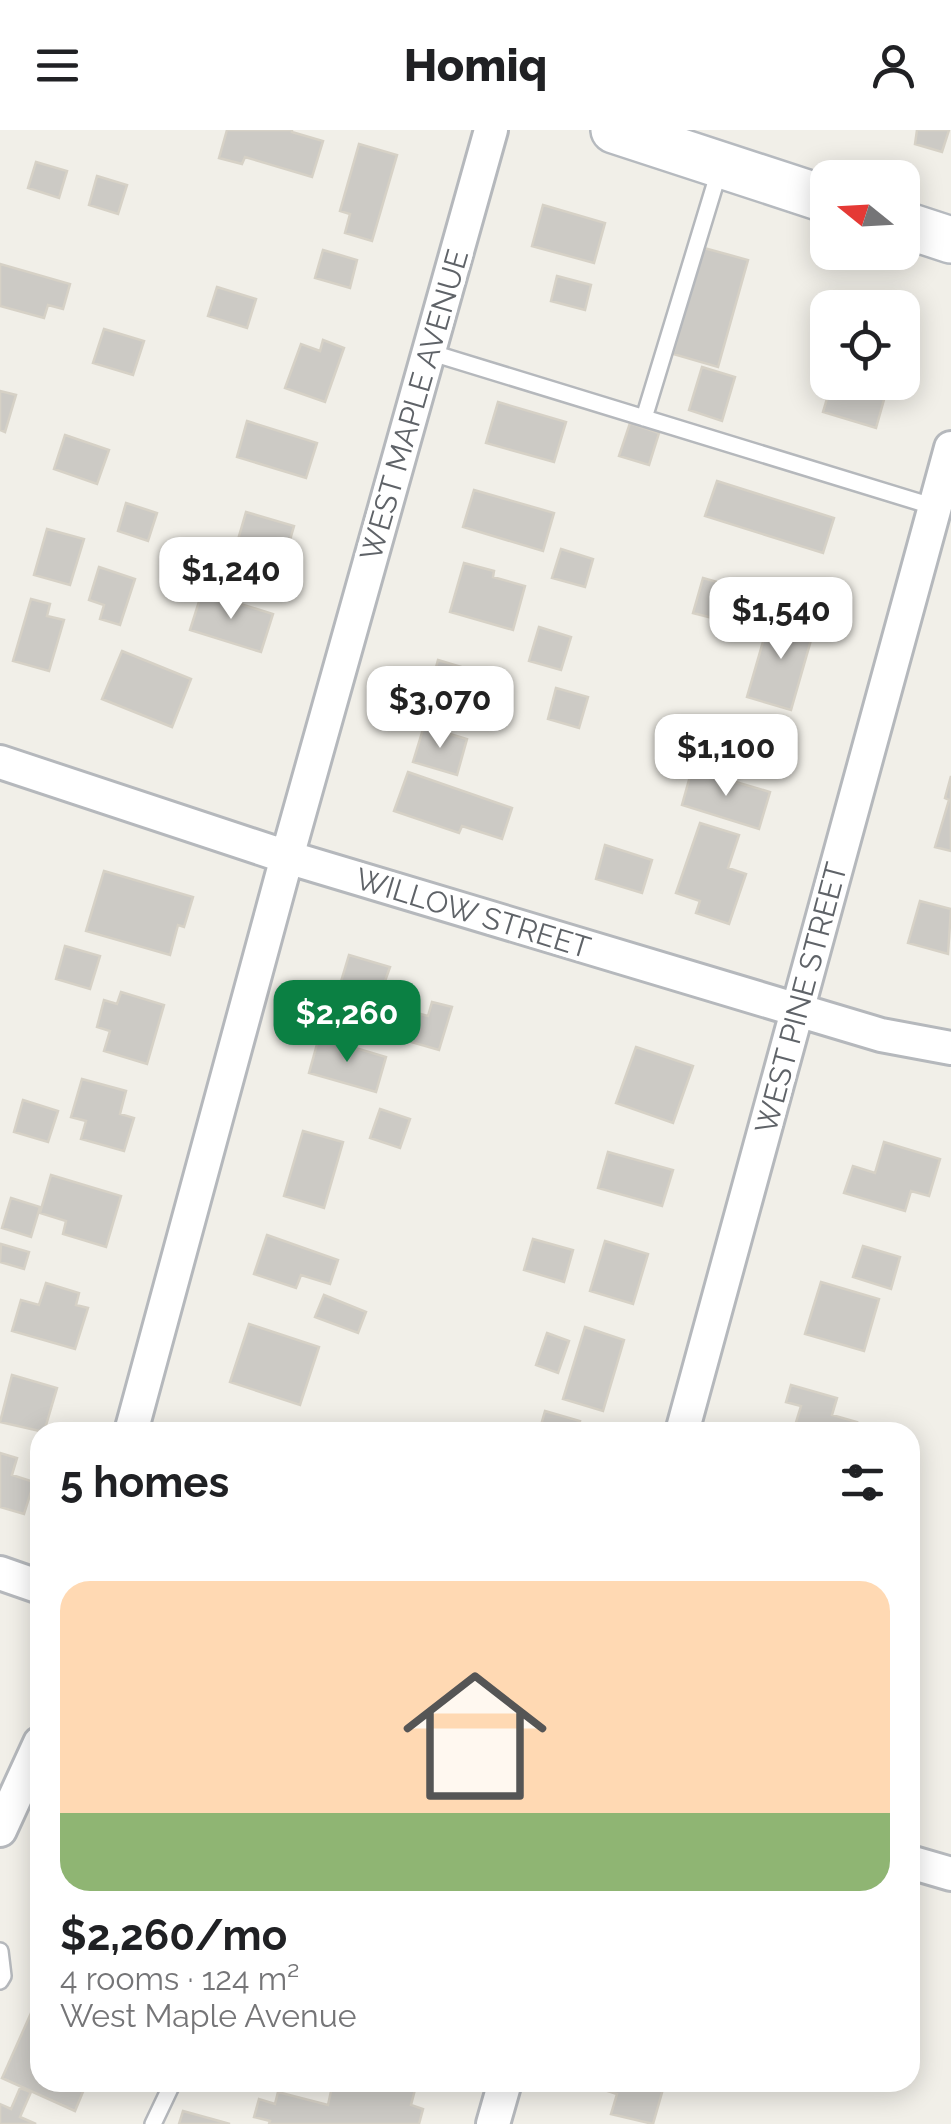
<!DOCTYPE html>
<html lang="en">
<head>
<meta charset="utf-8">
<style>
  body { margin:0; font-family:Raleway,sans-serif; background:#f2f2f2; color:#202124; height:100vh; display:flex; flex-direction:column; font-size:38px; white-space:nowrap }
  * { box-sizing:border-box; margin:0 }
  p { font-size:32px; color:#757577 }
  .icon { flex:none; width:55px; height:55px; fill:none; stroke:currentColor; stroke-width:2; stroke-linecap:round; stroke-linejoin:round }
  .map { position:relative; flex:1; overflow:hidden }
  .panel { position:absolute; left:30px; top:1292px; width:890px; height:670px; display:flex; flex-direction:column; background:#fff; border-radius:30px; box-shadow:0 5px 25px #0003 }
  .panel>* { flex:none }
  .needle { width:65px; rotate:288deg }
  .controls { position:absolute; left:810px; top:30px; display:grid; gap:20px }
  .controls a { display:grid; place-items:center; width:110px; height:110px; border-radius:20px; background:#fff; box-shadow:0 5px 25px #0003; font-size:50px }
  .price { position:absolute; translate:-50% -85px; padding:0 22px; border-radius:20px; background:#fff; color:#222; font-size:32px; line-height:65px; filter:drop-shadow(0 2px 5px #0008) }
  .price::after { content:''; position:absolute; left:50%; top:60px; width:30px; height:22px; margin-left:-15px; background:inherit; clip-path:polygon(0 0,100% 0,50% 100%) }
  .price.current { background:#0b8043; color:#fff }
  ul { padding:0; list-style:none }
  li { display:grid; align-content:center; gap:20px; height:530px; padding:0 30px }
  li+li { border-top:2px solid #e0e0e0 }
  li span { display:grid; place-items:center; height:310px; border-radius:30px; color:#555 }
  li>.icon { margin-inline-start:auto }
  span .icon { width:180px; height:180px; fill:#fffc; stroke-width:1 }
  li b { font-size:42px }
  h2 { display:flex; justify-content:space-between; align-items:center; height:120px; padding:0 30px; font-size:42px }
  header { display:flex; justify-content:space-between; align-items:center; height:130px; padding:0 30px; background:#fff; font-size:45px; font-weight:800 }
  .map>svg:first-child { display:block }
  .building { fill:#cccac5; stroke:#d6d1c6; stroke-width:2.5 }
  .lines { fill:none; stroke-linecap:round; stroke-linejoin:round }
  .service-casing { stroke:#b5b8bc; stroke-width:20 }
  .minor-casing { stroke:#b5b8bc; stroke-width:38 }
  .secondary-casing { stroke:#b6babf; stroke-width:50 }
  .service { stroke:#fff; stroke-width:15 }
  .minor { stroke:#fff; stroke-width:32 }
  .secondary { stroke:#fff; stroke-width:45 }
  .labels { text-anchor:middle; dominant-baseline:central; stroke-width:9; stroke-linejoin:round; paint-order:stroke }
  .street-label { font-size:30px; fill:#5f6368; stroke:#fff }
</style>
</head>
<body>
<header><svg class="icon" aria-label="menu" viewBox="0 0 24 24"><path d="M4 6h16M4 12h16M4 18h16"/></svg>Homiq<svg class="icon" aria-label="person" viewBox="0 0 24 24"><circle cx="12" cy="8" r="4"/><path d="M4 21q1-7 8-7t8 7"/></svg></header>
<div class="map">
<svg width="951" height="1994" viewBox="0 0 951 1994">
  <rect width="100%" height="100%" fill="#f1efe8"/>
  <path class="building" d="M227,0H292V2L323,11L312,47L245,27L242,34L219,28Z
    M917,0H949L942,22L915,14Z
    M359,14L397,25L372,111L345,103L350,84L340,81Z
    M36,32L67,41L59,68L28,58Z
    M97,46L127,55L118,84L89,75Z
    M543,75L605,93L594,133L532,116Z
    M704,118L748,130L718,237L673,224Z
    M323,120L357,130L350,158L315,148Z
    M0,134L70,154L63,179L48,175L44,188L0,176Z
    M557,146L591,155L585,180L551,171Z
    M217,157L256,169L247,198L208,186Z
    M104,199L144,211L133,245L93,233Z
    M323,210L344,218L325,272L285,258L301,214L320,221Z
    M702,237L735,247L722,291L689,280Z
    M832,252H889L876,298L823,282Z
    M0,261L16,265L5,302L0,300Z
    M498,272L566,292L554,332L486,313Z
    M247,291L317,313L306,348L237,327Z
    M630,293L659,303L649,335L619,326Z
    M65,305L109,320L97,354L54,339Z
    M717,351L834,388L823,423L705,386Z
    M474,360L554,383L543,421L463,397Z
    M126,373L157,383L148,411L118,401Z
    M246,382L294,396L283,434L235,420Z
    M47,399L84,409L70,455L34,445Z
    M561,419L593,429L585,457L552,448Z
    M464,433L494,441L493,447L525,456L513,500L450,482Z
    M99,437L135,449L120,495L100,489L104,475L89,470Z
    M703,448L742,459L732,493L693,483Z
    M202,462L273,484L261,522L190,500Z
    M31,469L50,474L47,486L64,490L49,541L13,531Z
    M771,484L815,496L791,580L747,567Z
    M539,497L571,507L561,540L529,531Z
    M122,521L191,549L172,597L102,569Z
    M438,530L498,548L486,587L427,570Z
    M556,558L588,567L579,598L548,589Z
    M424,596L467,609L457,645L413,632Z
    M719,609L755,620L747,647L710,637Z
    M692,639L770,662L759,699L682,675Z
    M408,642L512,678L502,709L462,696L459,703L394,681Z
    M951,646V721L935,717L949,670L945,668Z
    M700,693L739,705L728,738L746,744L729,794L696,783L700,771L676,763Z
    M605,715L652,730L642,763L596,749Z
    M104,741L193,767L184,797L178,795L170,825L86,801Z
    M920,771L951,779L948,824L908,813Z
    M65,816L100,826L90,859L56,849Z
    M349,825L390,837L384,854L394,857L388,880L337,865Z
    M121,862L164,875L147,934L104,921L110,901L97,897L104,870L117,874Z
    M432,872L452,877L439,920L404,910L413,882L428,886Z
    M319,907L386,927L376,962L309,943Z
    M636,917L693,936L673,993L616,973Z
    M82,949L126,961L120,984L134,988L124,1021L81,1009L86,991L71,987Z
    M23,970L58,981L48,1012L14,1002Z
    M380,979L410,989L400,1018L370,1008Z
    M303,1001L343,1012L324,1078L284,1066Z
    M884,1012L940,1029L929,1066L911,1061L905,1081L844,1063L853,1036L875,1043Z
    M608,1022L673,1040L662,1076L598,1058Z
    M51,1045L121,1066L106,1117L63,1104L66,1091L40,1083Z
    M11,1068L40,1077L31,1107L2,1098Z
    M267,1105L338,1130L330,1154L301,1145L296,1158L254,1144Z
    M533,1109L573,1120L564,1152L524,1140Z
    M605,1111L648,1124L633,1174L590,1161Z
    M1,1114L29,1122L24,1139L0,1132Z
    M863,1116L900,1127L891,1159L853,1147Z
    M821,1152L879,1169L864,1221L805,1204Z
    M46,1153L79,1163L76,1175L88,1178L75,1219L12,1201L21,1170L39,1175Z
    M324,1165L366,1182L358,1203L315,1187Z
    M249,1194L319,1217L300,1275L230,1252Z
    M585,1197L624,1210L603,1281L563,1269Z
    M547,1203L569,1211L558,1243L536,1235Z
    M12,1245L57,1258L44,1302L0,1292Z
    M791,1255L837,1268L832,1285L857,1292L854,1302H793L801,1276L786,1272Z
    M545,1281L580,1291L577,1302H539Z
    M0,1323L17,1328L12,1345L34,1352L24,1384L0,1377Z
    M40,1863V1952H87L75,1981L2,1948Z
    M333,1952H417L411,1975L423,1979L419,1994H269L270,1991L254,1987L259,1969L275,1974L278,1962L328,1975Z
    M606,1952H665L653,1994L611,1984L617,1964L604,1960Z
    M20,1958L31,1962L20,1987L36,1994H0V1974L11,1979Z
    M183,1981L230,1994H179Z"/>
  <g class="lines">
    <g class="service-casing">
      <path id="service" d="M429,222L935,377
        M644,288L720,38
        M0,1821L3,1846L0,1851
        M153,1994L173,1952"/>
    </g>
    <g class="minor-casing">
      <path id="minor" d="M0,632L287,727L881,905L951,918
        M131,1302L287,727L491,0
        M682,1302L951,318
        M0,1443L40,1457
        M0,1700L40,1613
        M910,1732L951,1744
        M493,1994L505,1952"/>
    </g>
    <g class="secondary-casing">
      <path id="secondary" d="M614,0L828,70
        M902,94L951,110"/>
    </g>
    <use href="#service" class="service"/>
    <use href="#minor" class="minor"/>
    <use href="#secondary" class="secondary"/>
  </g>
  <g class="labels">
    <g class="street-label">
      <text transform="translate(414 275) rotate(-74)">WEST MAPLE AVENUE</text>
      <text transform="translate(473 783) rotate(17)">WILLOW STREET</text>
      <text transform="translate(801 868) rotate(-75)">WEST PINE STREET</text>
    </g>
  </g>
</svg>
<div class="controls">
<a><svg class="needle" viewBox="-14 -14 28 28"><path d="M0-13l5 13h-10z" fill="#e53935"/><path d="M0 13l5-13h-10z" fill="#757577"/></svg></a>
<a><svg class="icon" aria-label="locate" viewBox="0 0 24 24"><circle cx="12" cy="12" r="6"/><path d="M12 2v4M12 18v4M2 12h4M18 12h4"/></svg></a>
</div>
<b class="price" style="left:231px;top:492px">$1,240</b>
<b class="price" style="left:781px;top:532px">$1,540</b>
<b class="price" style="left:440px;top:621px">$3,070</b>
<b class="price" style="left:726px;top:669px">$1,100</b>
<b class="price current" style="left:347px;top:935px">$2,260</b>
<section class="panel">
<h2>5 homes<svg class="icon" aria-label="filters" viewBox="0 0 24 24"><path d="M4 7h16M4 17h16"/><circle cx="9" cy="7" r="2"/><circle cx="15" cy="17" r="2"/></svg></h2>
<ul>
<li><span style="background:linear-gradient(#ffd9b3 75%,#8fb573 0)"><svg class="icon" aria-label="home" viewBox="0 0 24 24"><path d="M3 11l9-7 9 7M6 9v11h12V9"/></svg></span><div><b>$2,260/mo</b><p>4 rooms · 124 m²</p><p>West Maple Avenue</p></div></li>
</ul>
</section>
</div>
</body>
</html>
